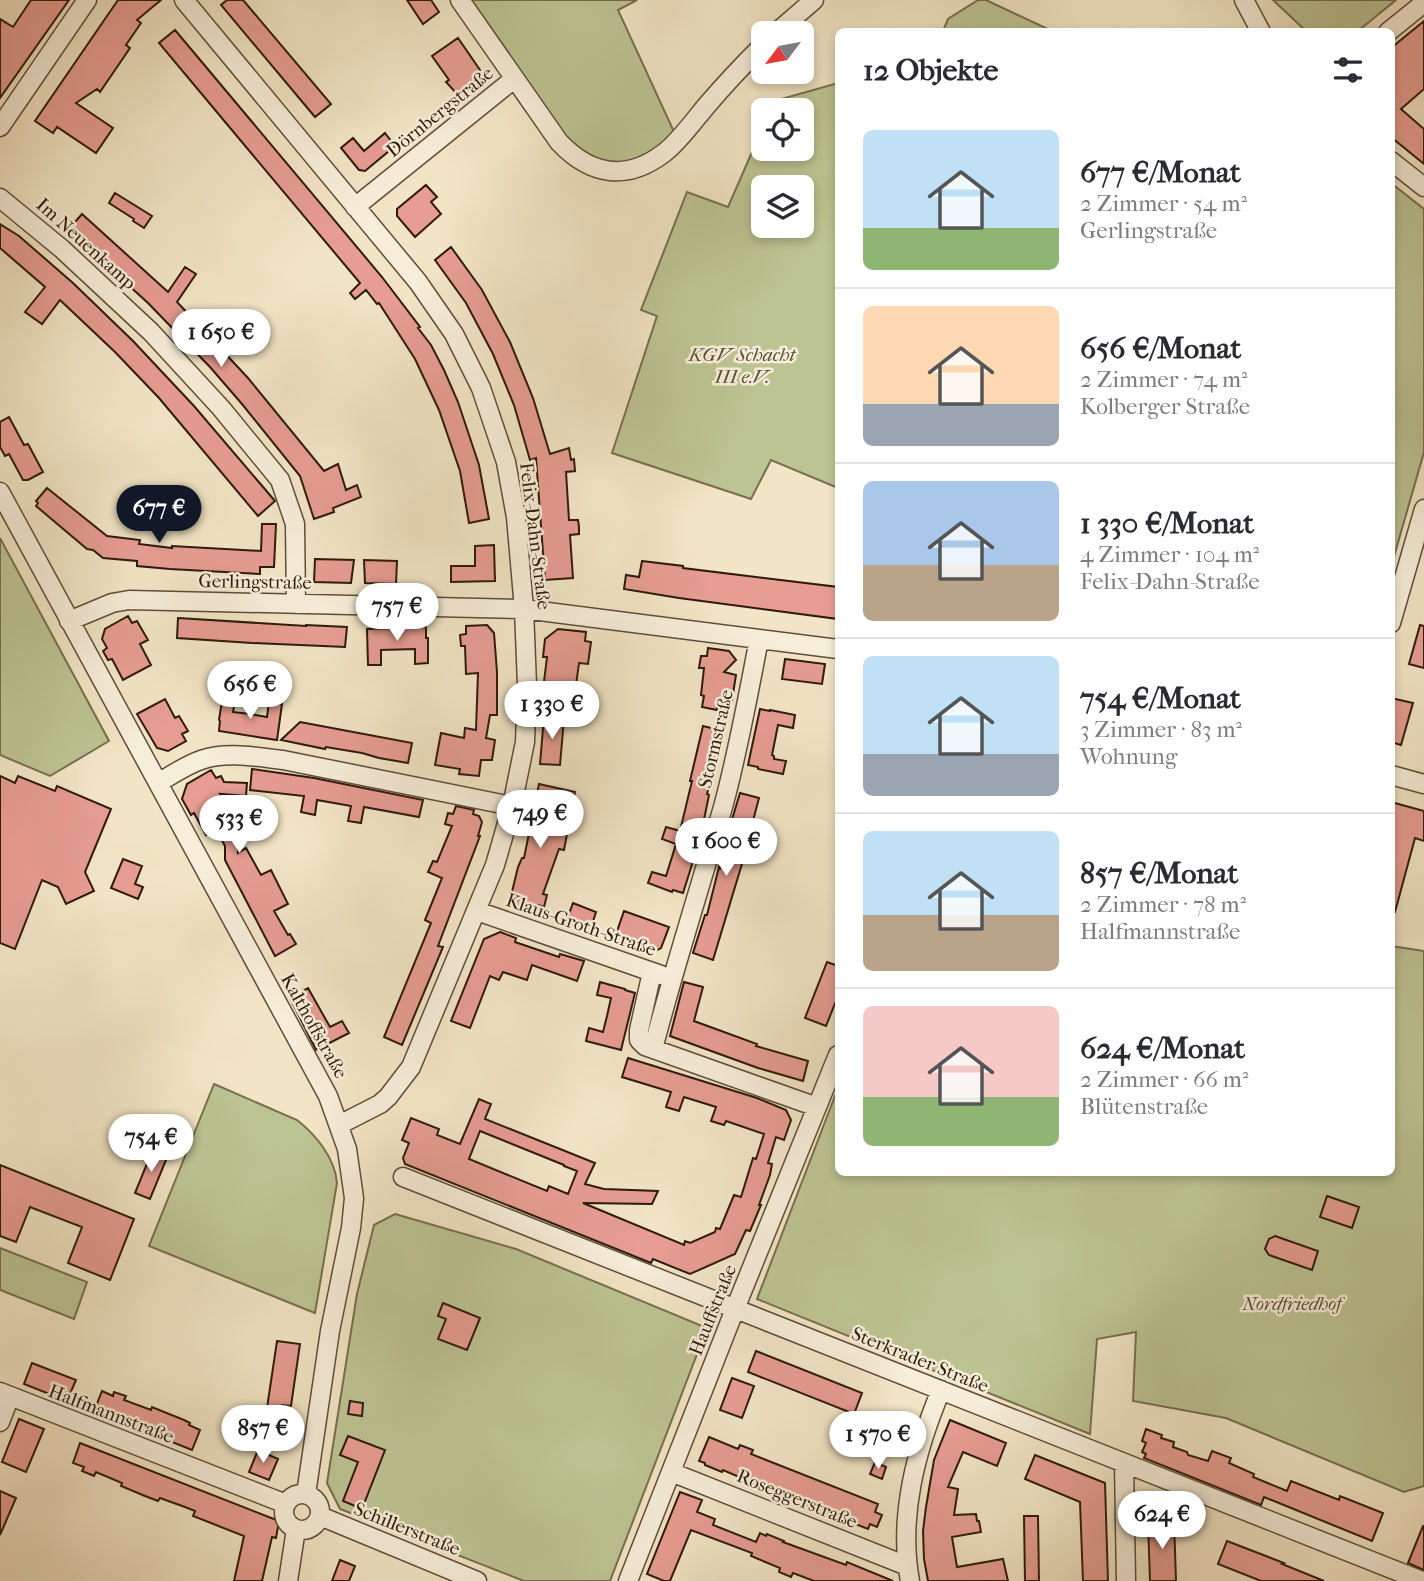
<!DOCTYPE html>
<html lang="de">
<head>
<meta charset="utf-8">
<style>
  body { margin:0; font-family:"IM FELL French Canon",serif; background:#f2f2f3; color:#2b2b33; height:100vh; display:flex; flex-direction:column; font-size:26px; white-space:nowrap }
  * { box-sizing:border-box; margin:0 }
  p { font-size:23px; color:#7c7c81 }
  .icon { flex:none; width:38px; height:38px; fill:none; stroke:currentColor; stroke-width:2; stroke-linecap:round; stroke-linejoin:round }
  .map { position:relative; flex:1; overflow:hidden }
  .details { position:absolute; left:835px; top:28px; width:560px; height:1148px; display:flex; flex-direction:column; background:#fff; border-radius:10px; box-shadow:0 4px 10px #0003 }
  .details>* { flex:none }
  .needle { width:46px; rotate:238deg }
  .controls { position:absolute; left:751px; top:21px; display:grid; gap:14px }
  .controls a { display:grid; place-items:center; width:63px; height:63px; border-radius:10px; background:#fff; box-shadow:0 4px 10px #0003; font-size:35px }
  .price { position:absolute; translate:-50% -60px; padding:0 16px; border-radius:24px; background:#fff; color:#222; font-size:23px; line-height:46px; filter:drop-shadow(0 2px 4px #0008) }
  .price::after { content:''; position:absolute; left:50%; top:42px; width:21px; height:16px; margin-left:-10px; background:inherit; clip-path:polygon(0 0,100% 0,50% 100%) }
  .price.current { background:#111827; color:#fff }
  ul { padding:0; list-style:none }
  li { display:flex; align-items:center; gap:21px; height:175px; padding:0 28px }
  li+li { border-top:2px solid #e1e1e2 }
  li span { display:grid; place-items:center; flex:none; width:196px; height:140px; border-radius:10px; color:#555 }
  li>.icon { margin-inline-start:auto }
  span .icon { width:84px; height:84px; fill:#fffc; stroke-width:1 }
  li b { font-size:30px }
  h2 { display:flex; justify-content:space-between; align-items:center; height:84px; padding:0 28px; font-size:30px }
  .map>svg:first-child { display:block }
  .green { fill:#bdc493; stroke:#766f4f; stroke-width:2; fill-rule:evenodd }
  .building { fill:#e79d92; stroke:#2e1a0b; stroke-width:2; fill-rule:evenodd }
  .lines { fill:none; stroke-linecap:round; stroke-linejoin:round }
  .street-casing { stroke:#5f4d3a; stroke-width:21 }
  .street { stroke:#f7eed9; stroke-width:18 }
  .labels { text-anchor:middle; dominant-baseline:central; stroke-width:5; stroke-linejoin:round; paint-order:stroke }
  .street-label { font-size:19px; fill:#2e1a0b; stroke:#f7eed9 }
  .park-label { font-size:19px; font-style:italic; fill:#594d34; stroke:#f7eed9 }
</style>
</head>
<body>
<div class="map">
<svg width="1424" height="1581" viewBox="0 0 1424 1581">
  <rect width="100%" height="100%" fill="#f2e5c5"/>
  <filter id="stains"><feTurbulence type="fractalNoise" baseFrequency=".00286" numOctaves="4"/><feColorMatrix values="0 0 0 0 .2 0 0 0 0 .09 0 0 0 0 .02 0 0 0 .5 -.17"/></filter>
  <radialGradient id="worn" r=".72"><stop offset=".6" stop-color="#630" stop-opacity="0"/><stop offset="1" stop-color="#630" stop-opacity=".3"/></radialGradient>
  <path class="green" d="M466,0H637L618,10L675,134L664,146L632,162L606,163L582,155L551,120Z
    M978,0H986L1052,31H943L948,19Z
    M1273,0H1396L1358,31L1307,32Z
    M838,83V488L771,460L751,499L612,453L657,316L641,310L687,192L728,207L763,127V149H802V110H770L774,101ZM763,187H802V226H763Z
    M1391,183L1424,209V452L1391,567Z
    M0,538L109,741L50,776L0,755Z
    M1391,946L1424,951V1486L1404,1492L1226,1418L1133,1401L1136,1332L1097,1339L1090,1434L757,1299L838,1088V1172H1391Z
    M214,1084L297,1120C316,1135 335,1158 337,1183L315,1313L149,1246Z
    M395,1214L516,1249L707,1328L610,1581H524L340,1509L327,1483L357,1294L374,1225Z
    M0,1248L87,1282L74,1319L0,1290Z"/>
  <path class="building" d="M31,0H69L0,98V19L13,27Z
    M118,0H161L137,20L141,23L126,45L130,48L100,92L97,89L76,103L113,128L96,153L57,127L53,133L35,121Z
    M227,0H243L331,104L315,117L221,5Z
    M407,0H431L439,12L423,24Z
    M1424,21V89L1401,109L1424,129V164L1391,137V48Z
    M175,30L382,277L420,327L418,328L431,345L444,370L458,402L479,465L489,519L469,523L460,471L439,410L415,359L379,303L377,304L366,290L355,299L350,293L360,283L159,43Z
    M458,38L480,70L479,76L457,94L446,82L449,80L432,56Z
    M385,133L395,146L365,171L359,170L341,148L353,138L364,151Z
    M426,185L437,197L431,202L441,214L415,237L397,216V209Z
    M115,193L152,216L144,228L133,221L134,219L109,203Z
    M82,214L168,292L185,267L196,274L177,302L248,378L324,471L338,464L346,490L357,485L361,497L333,508L334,512L314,519L300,476L242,404L210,367L148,303L68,230Z
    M0,224L19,236L73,283L133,341L194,406L275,501L258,516L159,398L115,352L60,300L42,324L25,312L45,287L0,248Z
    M451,247L482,290L510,342L533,398L550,454L569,448L571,460L574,459L575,471L566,472L569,520H578L579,527V534L570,535L573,578L545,580L536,458L530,460L514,405L493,354L466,303L435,260Z
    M9,417L24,445L28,444L43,472L28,480H23L9,454L5,456L0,447V422Z
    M47,488L107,536L140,540L139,544L172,548V546L261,551L262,524H276L274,567H260V574L170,569L137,566V561L103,558L93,550L87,549L36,506L38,503L36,501Z
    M494,545L495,581L451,582V566H475V546Z
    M315,559L354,560L351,583L314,582Z
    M364,560L397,561L396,584L365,583Z
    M642,561L683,566V568L838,587V619L679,598L624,589L626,575L639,577Z
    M128,616L132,623L137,621L148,640L140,644L151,665L123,680L112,659L108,660L103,651L107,648L102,639L105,629Z
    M178,618L306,626V625L347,627L345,647L252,643L177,638Z
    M487,625L494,633L497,672V715H490L486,738L495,740L492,760H481L479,776L459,774L460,769L435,765L441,733L464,738L465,728L476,730L478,673L466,674L465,646H461L460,635L466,634V626Z
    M1420,625L1424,626V668L1409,664Z
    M426,627V638H428V663L415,664V649L381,650V665H368L367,629Z
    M558,629L586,632L585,641L591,642L588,664L579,663L576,685L544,682L547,657H543L545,639Z
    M708,648L729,651L736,660L724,672L736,675L732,700L718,698L717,710L702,707L704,696L701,695L704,668H699L701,656H707Z
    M785,659L825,664L822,684L782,679Z
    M223,695L236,697L233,712L250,714L267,717L269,702L282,704L277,740L219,731L220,721L219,720Z
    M1391,698L1413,703L1401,745L1391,742Z
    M165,699L175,718L179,716L188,731L182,734L186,741L168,751L157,748L137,714Z
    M760,709L770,711V710L795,715L793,728L778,725L772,755L774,756V759L786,761L783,774L758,769V767L748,765Z
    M544,717L564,719L560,765L540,764Z
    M300,722L412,743L408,763L379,758L362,753L326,747L325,749L281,740Z
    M703,726L723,731L717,760H716L707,794L709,795L700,839L683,893L673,890L672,892L648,883L652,872L666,876L676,844L662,839L666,827L680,831L692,781H690Z
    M252,769L314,778L423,800L419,817L364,807L361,823L348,821L351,806L317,800L315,815L301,812L304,796L250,790Z
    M211,770L216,778L221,776L224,782L247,783L246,796L220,794L236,824L238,853L246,848L261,875L271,870L288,904L274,911L288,935L290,934L296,944L275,956L225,860V846L216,829L206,835L194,813L191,815L182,799L187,784Z
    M0,776L15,783L18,776L55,791L57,786L111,809L85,872L94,891L66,904L58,887L42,880L15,949L0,943Z
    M539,784L575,792L572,805L557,802L551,831L567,834L564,850L559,849L543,894L547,895L544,907L538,905L536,913L514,905L511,896L518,867L522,858H524Z
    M740,793L759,798L749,836L733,853L744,857L713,960L693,953L705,915H707L719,867L720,868L734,822L731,823Z
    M1391,802L1424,811V841L1415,838L1395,912H1391Z
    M456,806L474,810L473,814L479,816L482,822L478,836H480L438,946L443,947L402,1045L384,1037L431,923L425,920L442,878L428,872L433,861L437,862L452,826L445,824L448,813L453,814Z
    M123,859L142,866L135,884L143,887L138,899L111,888Z
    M573,903L596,912L590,931L566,922Z
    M624,911L669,927L661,948L652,953L638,948L637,949L614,940Z
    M500,932L516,938L515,942L559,957L560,954L584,961L577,981L532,965L527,980L503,972L499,980L490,976L470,1028L451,1021L484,939Z
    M827,962L838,966V996L826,1026L805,1018Z
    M600,982L625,989V990L635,993L621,1050L586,1041L589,1028L603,1032L607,1016L611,998L597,995Z
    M684,982L703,987L694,1021L757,1044L756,1046L808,1061L803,1081L758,1068L670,1036Z
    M308,988L330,1027L342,1021L349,1033L316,1050L290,998Z
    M628,1058L757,1098L786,1110L791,1120L784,1140L776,1137L768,1163L772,1164L770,1175L759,1205H761L750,1231L746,1230L735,1254L690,1274L653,1259L651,1263L405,1164L403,1158L409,1143L402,1140L411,1118L439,1129L437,1135L460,1144L479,1099L491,1104L485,1119L595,1163L585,1184L604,1189L658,1191L652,1204L583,1203L684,1245L685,1241L690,1243L715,1232L716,1228L720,1229L734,1195L741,1197L753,1158L756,1159L764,1134L726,1121L724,1125L711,1121L716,1107L684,1097L679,1111L666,1107L671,1092L622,1077ZM480,1131L564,1165V1166L577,1171L568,1194L549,1186L547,1191L469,1159Z
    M153,1149L168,1155L150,1199L135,1193Z
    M0,1165L134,1219L110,1280L68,1263L82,1227L30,1207L16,1242L0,1236Z
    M1327,1196L1359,1207L1352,1228L1320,1217Z
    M1275,1236L1318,1251L1312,1270L1269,1255L1265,1249L1269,1239Z
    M443,1303L480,1318L467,1350L438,1339L446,1319L438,1316Z
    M277,1341L300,1344L291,1406L282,1405L280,1409L290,1413L287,1432L264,1428Z
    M756,1351L862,1393L854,1414L748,1372Z
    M32,1363L76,1380L67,1401L24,1384Z
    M732,1378L754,1386L742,1418L720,1410Z
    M102,1391L113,1396L114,1392L126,1396L124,1400L151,1410L152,1407L184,1420L190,1423L189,1425L200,1430L192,1450L94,1411Z
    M350,1401L363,1403L362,1416L348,1414Z
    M867,1417L898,1430L887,1455L857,1442Z
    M19,1419L44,1429L26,1472L2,1462Z
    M950,1420L1006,1443L997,1466L963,1452L948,1487L958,1489L954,1515L976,1514L977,1521H979L981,1532L952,1537L957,1567L1003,1559L1008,1581H928L924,1559L923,1531L926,1507L934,1460Z
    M1146,1429L1162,1435L1161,1438L1174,1442L1173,1447L1187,1452L1188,1455L1208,1461L1212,1451L1231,1458L1229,1463L1254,1474L1253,1477L1287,1491L1291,1481L1339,1500L1340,1496L1383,1513L1372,1541L1264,1497L1261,1505L1144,1458L1146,1454L1142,1452L1146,1443L1142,1441Z
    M348,1436L385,1450L362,1509L343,1501L358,1462L340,1455Z
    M709,1437L738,1449L740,1445L753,1450L751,1454L878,1504L875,1512L882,1515L877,1527L870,1524L868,1529L788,1497L789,1495L765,1486V1488L723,1470L722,1472L705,1465V1463L699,1461Z
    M80,1443L279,1521L276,1538L272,1537L262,1581H234L244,1536L193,1516L195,1511L185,1507L160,1498L158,1501L145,1496L121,1486L122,1483L96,1472L94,1476L82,1471L84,1467L73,1463Z
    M258,1450L278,1459L269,1480L249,1472Z
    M1035,1455L1105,1483L1108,1581H1083L1080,1502L1025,1479Z
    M875,1462L886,1467L882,1479L870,1474Z
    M0,1491L16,1498L0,1535Z
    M680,1492L702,1500L697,1512L715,1519L713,1525L756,1542L760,1533L766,1536L767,1534L784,1541L783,1542L846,1565L847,1562L893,1581H814L793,1573L791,1577L779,1572L780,1568L751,1556L752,1553L691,1530L670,1581H664L647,1574Z
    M1024,1516H1038L1039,1581H1025Z
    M1174,1521L1176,1581H1150L1148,1522Z
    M1423,1526H1424V1570L1408,1563Z
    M1227,1541L1284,1563L1282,1564L1324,1581H1261L1218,1564Z
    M340,1560L355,1566L349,1581H332Z"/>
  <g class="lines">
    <g class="street-casing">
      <path id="street" d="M184,0L418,282L454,334L481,388L506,462L516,517L524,609L527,685L525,742L512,806L495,865L411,1067L388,1097L380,1104L339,1125
        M460,0L559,142C590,175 626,182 664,153C679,142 695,119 708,104C725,84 744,64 763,45
        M1244,0L1261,32
        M1388,32L1424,3
        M776,33L814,0
        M0,127L87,0
        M1391,161L1424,187
        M0,198L62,249L151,332L221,408L280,480L295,524L296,604
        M355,207L514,79
        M0,492L328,1096L347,1149L354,1198L351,1228L330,1331L306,1494
        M69,621L112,603L129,600L524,609L838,649
        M1391,623L1424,509
        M1391,775L1424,784
        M158,783C172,775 186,765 201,760C226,751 257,757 283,760L512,806
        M477,911L661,975
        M652,972L639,1030V1040L645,1046L817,1107
        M653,1049C674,968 700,888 723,807C738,752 748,696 759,639
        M403,1177L1422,1581
        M0,1392L286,1504
        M0,1422L10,1396
        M1124,1463L1126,1581
        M671,1472L907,1566
        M284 1512a18 18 0 1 1 36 0a18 18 0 1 1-36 0Z
        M320,1516L477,1581
        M288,1581L296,1529
        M628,1581L735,1309L838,1055
        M910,1581C898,1516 916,1450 941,1390"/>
    </g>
    <use href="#street" class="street"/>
  </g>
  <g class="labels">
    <g class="street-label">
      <text transform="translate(440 112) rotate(-39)">Dörnbergstraße</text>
      <text transform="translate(86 244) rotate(42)">Im Neuenkamp</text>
      <text transform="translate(535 536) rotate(83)">Felix-Dahn-Straße</text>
      <text transform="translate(255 582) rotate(1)">Gerlingstraße</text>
      <text transform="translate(716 739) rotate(-77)">Stormstraße</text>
      <text transform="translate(581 925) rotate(19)">Klaus-Groth-Straße</text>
      <text transform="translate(314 1026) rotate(61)">Kalthoffstraße</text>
      <text transform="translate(713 1310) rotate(-68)">Hauffstraße</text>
      <text transform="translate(920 1360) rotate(22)">Sterkrader Straße</text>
      <text transform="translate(111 1414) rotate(21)">Halfmannstraße</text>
      <text transform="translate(797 1499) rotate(22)">Roseggerstraße</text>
      <text transform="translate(407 1529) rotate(22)">Schillerstraße</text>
    </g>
    <g class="park-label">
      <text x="742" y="355">KGV Schacht<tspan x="742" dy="22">III e.V.</tspan></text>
      <text x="1292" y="1304">Nordfriedhof</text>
    </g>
  </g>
  <rect width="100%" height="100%" filter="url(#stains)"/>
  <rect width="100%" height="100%" fill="url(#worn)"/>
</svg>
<div class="controls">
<a><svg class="needle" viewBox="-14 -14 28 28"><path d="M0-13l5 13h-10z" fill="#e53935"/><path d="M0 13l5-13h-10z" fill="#7c7c81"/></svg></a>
<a><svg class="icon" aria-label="locate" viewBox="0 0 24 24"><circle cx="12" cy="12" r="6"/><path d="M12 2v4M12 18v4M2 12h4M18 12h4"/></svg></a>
<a><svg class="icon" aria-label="layers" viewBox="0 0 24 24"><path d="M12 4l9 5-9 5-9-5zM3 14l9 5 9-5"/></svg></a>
</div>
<b class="price" style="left:221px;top:369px">1 650 €</b>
<b class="price current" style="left:159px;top:545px">677 €</b>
<b class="price" style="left:397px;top:643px">757 €</b>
<b class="price" style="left:250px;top:721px">656 €</b>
<b class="price" style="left:552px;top:741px">1 330 €</b>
<b class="price" style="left:540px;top:850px">749 €</b>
<b class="price" style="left:239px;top:855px">533 €</b>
<b class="price" style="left:726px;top:878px">1 600 €</b>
<b class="price" style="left:151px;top:1174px">754 €</b>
<b class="price" style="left:263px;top:1465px">857 €</b>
<b class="price" style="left:878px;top:1471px">1 570 €</b>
<b class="price" style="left:1162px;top:1551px">624 €</b>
<section class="details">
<h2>12 Objekte<svg class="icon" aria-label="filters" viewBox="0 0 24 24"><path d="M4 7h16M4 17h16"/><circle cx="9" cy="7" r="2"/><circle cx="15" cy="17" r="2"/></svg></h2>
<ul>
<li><span style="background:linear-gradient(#bfe0f5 70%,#8fb573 0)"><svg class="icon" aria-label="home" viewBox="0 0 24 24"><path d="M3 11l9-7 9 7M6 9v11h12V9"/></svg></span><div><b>677 €/Monat</b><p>2 Zimmer · 54 m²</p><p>Gerlingstraße</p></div></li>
<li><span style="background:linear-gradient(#ffd9b3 70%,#9aa5b1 0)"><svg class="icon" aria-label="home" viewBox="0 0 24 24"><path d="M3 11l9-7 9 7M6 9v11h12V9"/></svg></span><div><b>656 €/Monat</b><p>2 Zimmer · 74 m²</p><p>Kolberger Straße</p></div></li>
<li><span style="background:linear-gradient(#a9c7e8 60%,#b9a48a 0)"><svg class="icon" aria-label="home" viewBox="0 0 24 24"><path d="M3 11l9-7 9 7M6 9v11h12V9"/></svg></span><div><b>1 330 €/Monat</b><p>4 Zimmer · 104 m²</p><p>Felix-Dahn-Straße</p></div></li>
<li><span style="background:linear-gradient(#bfe0f5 70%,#9aa5b1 0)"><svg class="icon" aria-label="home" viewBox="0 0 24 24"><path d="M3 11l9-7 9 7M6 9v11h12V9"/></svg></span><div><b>754 €/Monat</b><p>3 Zimmer · 83 m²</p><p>Wohnung</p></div></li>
<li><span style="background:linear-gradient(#bfe0f5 60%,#b9a48a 0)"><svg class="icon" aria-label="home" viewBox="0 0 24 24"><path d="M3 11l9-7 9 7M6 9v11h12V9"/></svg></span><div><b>857 €/Monat</b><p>2 Zimmer · 78 m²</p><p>Halfmannstraße</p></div></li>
<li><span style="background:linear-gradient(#f6c9c9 65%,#8fb573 0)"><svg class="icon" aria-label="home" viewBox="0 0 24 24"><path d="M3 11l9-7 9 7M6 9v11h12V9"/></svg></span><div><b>624 €/Monat</b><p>2 Zimmer · 66 m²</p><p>Blütenstraße</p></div></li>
</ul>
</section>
</div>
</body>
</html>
